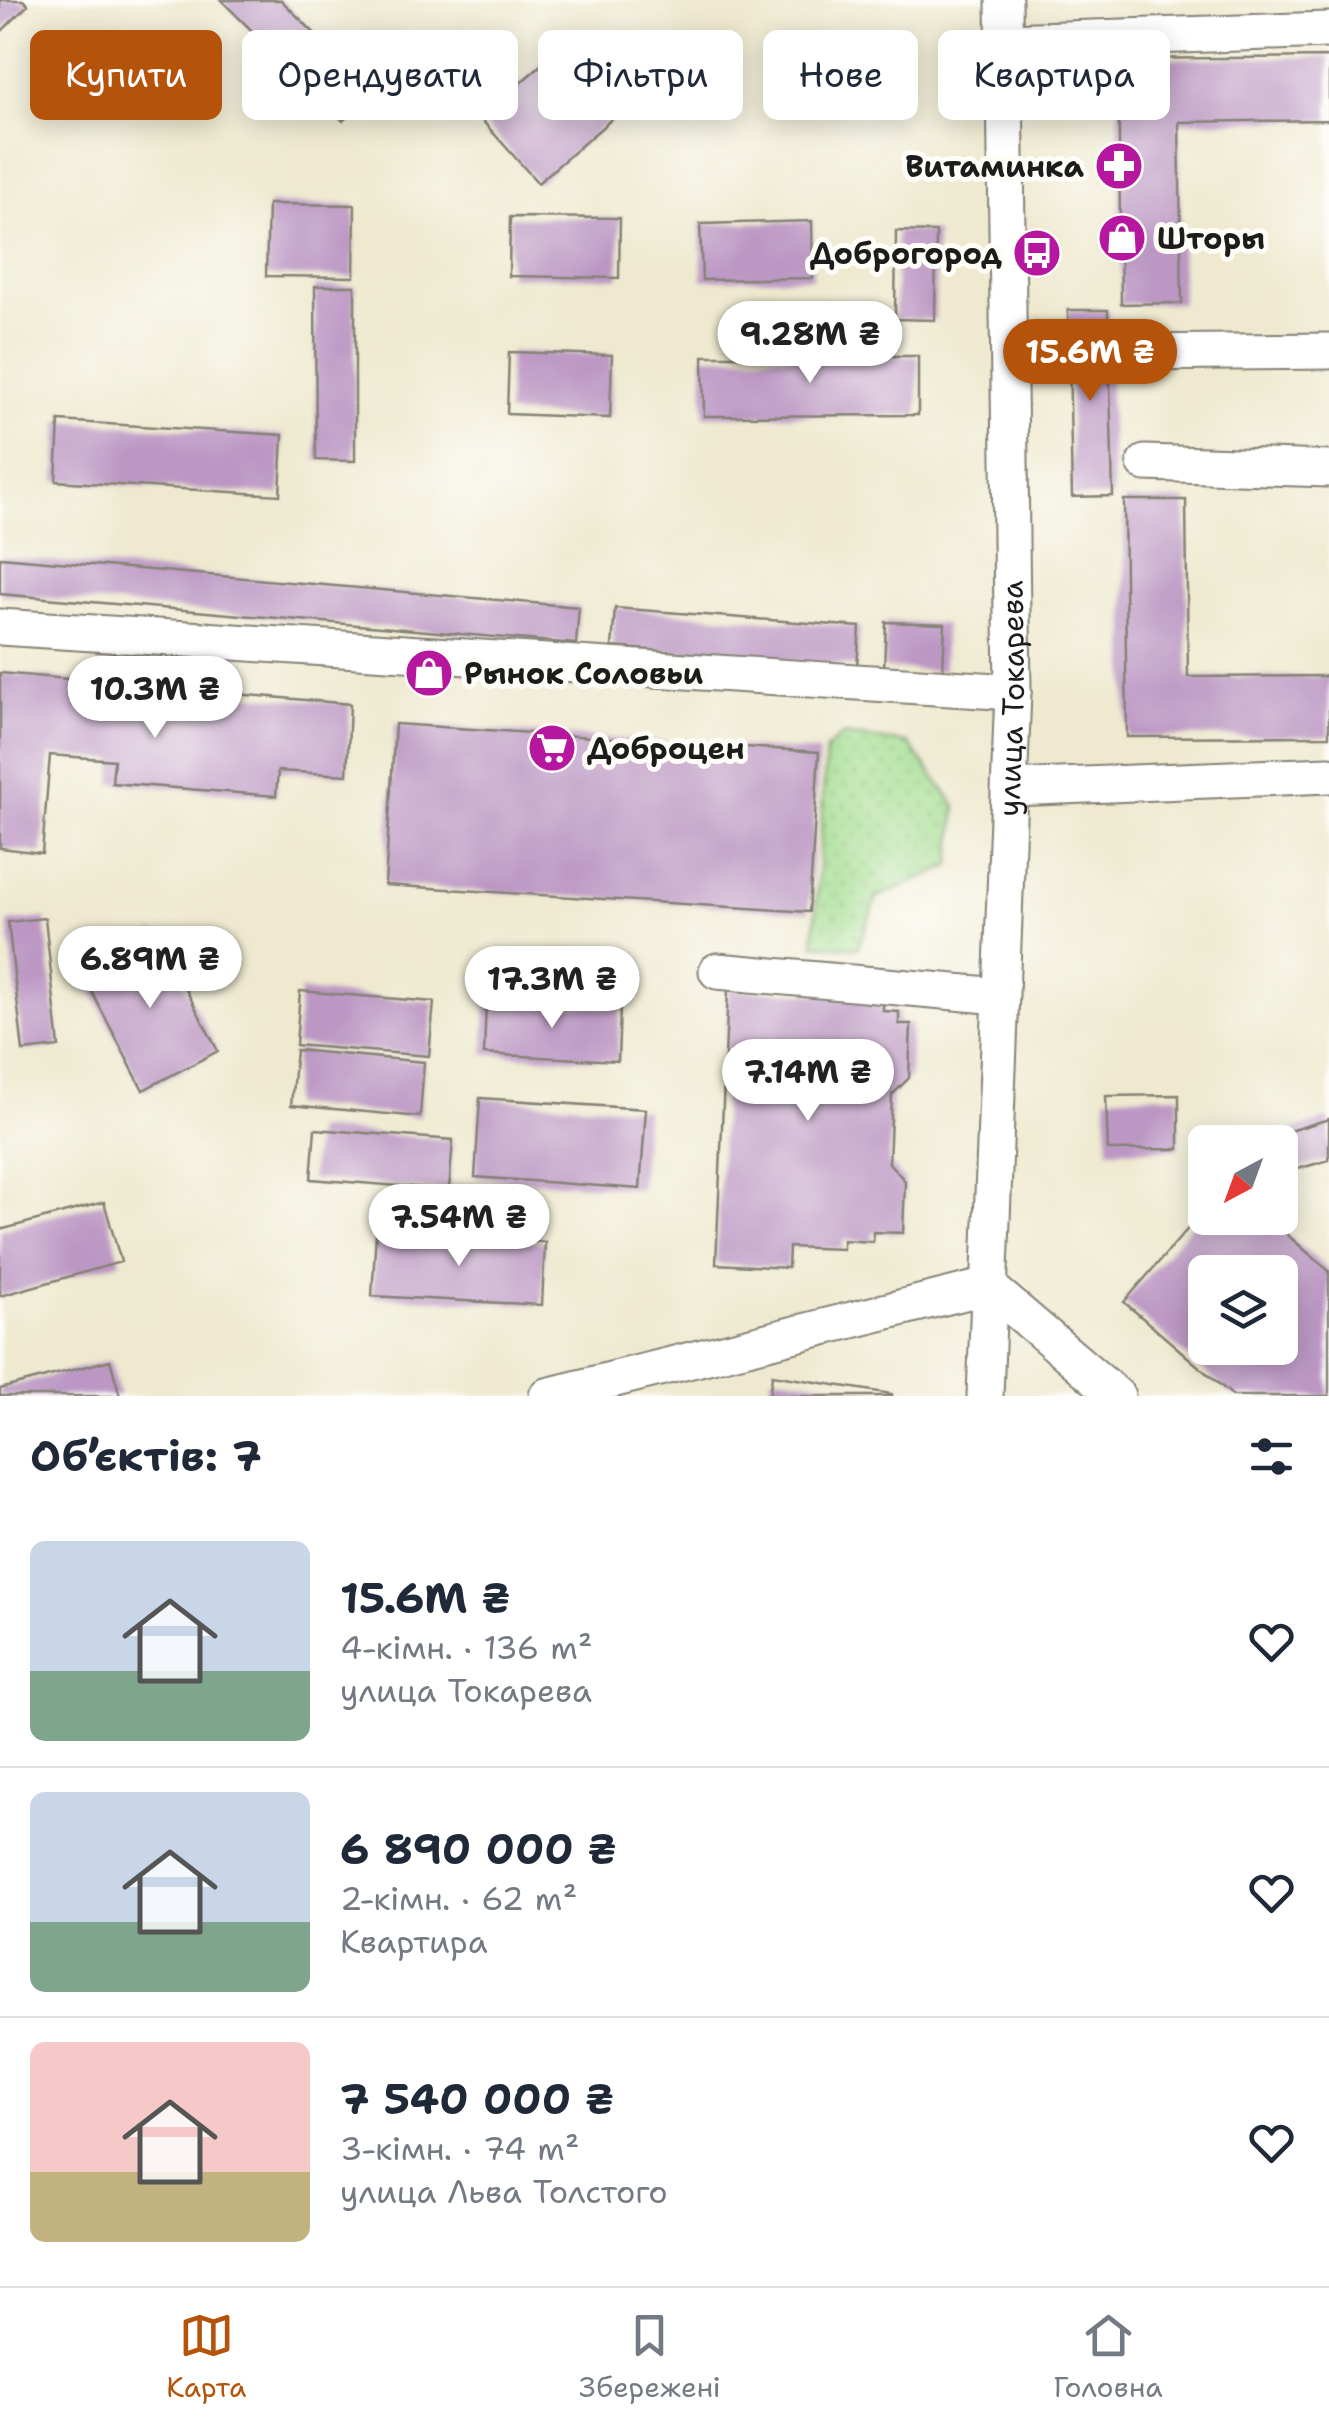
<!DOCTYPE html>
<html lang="uk">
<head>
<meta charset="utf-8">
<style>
  body { margin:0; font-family:"Shantell Sans",sans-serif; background:#f2f2f3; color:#1f2937; height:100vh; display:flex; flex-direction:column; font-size:38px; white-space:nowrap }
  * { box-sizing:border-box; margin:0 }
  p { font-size:32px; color:#747a83 }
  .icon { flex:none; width:55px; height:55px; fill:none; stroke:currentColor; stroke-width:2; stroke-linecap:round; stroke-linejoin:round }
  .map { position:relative; height:1396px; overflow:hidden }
  .drawer { display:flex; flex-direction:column; background:#fff; flex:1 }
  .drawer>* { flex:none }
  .hud { position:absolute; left:30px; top:30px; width:1270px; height:90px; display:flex; gap:20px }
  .needle { width:65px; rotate:221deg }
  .controls { position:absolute; left:1188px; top:1125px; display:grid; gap:20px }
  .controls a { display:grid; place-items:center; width:110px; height:110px; border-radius:15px; background:#fff; box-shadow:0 5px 25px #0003; font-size:50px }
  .price { position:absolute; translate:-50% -85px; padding:0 22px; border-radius:35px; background:#fff; color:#222; font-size:32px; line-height:65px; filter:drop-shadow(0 2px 5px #0008) }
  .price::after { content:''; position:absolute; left:50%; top:60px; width:30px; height:22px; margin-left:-15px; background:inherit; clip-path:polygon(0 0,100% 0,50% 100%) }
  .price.selected { background:#b45309; color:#fff }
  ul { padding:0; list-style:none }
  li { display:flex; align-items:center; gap:30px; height:250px; padding:0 30px }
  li+li { border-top:2px solid #e0e1e3 }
  li span { display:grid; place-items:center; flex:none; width:280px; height:200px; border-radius:15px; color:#555 }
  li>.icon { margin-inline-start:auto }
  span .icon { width:120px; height:120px; fill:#fffc; stroke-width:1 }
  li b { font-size:42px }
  h2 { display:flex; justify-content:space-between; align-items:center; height:120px; padding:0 30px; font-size:42px }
  .pill { padding:0 35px; border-radius:15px; background:#fff; box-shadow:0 5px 25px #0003; font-size:35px; line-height:90px }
  .pill.selected { background:#b45309; color:#fff }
  .dock { display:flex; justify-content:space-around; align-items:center; height:140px; border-top:2px solid #e0e1e3; background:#fff; font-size:28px; color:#747a83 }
  .dock a { display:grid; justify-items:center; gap:5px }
  .dock .selected { color:#b45309 }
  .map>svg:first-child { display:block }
  .grass { fill:url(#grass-dots); stroke:#5f7c56; stroke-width:2.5 }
  .building { fill:#bc97c4; fill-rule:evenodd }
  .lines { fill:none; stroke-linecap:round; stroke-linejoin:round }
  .minor-casing { stroke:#858276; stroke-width:39 }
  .minor { stroke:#fff; stroke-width:35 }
  .labels { text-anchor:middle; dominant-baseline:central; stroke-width:10; stroke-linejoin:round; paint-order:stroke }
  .poi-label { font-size:30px; font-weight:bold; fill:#1c1c1c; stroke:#fdfcf7; text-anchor:start }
  .street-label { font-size:30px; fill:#1c1c1c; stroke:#fdfcf7 }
</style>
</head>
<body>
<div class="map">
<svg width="1329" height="1396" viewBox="0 0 1329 1396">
  <defs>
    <pattern id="grass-dots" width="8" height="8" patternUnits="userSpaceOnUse" patternTransform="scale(2.5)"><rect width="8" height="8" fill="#a2dd90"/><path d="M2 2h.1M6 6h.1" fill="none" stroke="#8bbd7c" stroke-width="1.8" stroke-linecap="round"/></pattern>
  </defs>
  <rect width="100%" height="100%" fill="#fdfcf7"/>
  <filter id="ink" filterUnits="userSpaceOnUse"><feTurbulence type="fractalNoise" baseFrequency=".01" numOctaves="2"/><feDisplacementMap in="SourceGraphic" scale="20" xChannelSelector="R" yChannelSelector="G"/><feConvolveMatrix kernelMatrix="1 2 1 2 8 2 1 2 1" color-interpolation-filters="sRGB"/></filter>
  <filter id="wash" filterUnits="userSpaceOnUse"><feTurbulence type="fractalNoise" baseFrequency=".0048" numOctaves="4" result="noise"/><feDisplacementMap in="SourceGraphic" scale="40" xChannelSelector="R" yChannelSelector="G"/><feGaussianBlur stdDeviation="2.25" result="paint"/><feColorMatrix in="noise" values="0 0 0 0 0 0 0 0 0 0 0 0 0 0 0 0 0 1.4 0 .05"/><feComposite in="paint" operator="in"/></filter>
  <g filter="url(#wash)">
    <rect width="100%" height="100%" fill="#eee9cf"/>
    <path class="grass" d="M843,735L908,743L956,806L951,866L877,897L858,948L814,944L826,749Z"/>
    <g id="blocks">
      <path class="building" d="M0,0H23L28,5L0,33Z
        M221,0H281L373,91L343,121Z
        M573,37L630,103L538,183L480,118Z
        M1329,57V120L1179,122L1182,303L1121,304L1118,59Z
        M268,204L355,205L354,277L266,276Z
        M510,217L620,218L619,278L509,276Z
        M812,221L813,278L702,280L700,224Z
        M896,231L936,232L935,320L895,319Z
        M315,286H355V461L316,460Z
        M1068,310H1108L1113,496L1072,497Z
        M509,352L612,355L610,418L507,414Z
        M703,356H918V415L704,416Z
        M59,421L283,435L280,495L56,481Z
        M1124,500H1186L1188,677L1329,676V736L1127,737Z
        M0,557L579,607L576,644L0,594Z
        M615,608L860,627L857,666L612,647Z
        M886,622L945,624L943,671L884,669Z
        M0,673L350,704L347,775L278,771L276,796L112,783L114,760L50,755L42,853L0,848Z
        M395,724L819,752L809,912L385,885Z
        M45,918L59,1047L23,1051L8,922Z
        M156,932L218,1051L143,1090L81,971Z
        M728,989L883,997V1011L899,1012V1024H911L909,1078L892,1095L889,1163L905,1181L903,1233L873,1232V1242L843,1240V1249L789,1247L788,1268L716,1264Z
        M300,991L434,1002L429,1056L296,1045Z
        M486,1001L620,1008L618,1061L484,1054Z
        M296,1050L424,1062L420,1117L291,1105Z
        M1179,1095V1149L1108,1150L1106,1096Z
        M480,1098L646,1109L640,1189L475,1177Z
        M1329,1119V1160L1280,1174V1142H1271L1269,1137Z
        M315,1129L453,1140L449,1190L311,1179Z
        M104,1202L121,1262L0,1296V1230Z
        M1205,1209V1218H1268L1329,1271V1396H1233L1124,1302ZM1205,1272H1280V1348H1205Z
        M376,1232L545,1242L542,1305L372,1296Z
        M110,1360L120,1396H0V1389Z
        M772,1375L892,1394V1396H769Z"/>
    </g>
  </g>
  <g filter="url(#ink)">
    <use href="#blocks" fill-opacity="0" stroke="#858276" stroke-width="2.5"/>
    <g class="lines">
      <g class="minor-casing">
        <g id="minor">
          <path d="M1004,41L1329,30"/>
          <path d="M1126,353L1329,351"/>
          <path d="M1145,463L1329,469"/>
          <path d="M0,627L1013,692"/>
          <path d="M1012,788L1329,775"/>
          <path d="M717,971L1000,996"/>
          <path d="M988,1286L1117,1396"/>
          <path d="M547,1396L988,1286"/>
          <path id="s1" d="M985,1396L1013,692L1004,0"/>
        </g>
      </g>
      <use href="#minor" class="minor"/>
    </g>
  </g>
  <defs>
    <g id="pharmacy-disc" transform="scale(2.5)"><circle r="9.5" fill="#b5179e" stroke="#fdfcf7"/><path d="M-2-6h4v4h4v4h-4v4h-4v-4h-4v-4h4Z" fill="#fff"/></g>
    <g id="shop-disc" transform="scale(2.5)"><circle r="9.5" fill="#b5179e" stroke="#fdfcf7"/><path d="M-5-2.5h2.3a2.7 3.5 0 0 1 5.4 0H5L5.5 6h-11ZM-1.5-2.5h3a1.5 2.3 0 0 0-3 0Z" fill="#fff"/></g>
    <g id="bus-disc" transform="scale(2.5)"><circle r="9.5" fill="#b5179e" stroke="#fdfcf7"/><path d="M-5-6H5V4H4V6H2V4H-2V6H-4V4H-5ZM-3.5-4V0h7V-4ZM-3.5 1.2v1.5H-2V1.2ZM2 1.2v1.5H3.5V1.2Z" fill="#fff"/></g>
    <g id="supermarket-disc" transform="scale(2.5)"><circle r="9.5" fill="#b5179e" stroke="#fdfcf7"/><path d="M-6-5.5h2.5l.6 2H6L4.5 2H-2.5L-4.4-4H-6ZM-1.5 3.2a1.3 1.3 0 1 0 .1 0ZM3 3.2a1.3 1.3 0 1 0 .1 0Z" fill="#fff"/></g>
  </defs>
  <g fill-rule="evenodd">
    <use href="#pharmacy-disc" x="1119" y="166"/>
    <use href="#shop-disc" x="1122" y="238"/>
    <use href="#bus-disc" x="1037" y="253"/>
    <use href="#shop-disc" x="429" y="673"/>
    <use href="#supermarket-disc" x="552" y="748"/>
  </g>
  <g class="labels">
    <g class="poi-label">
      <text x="1084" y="166" text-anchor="end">Витаминка</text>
      <text x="1157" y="238">Шторы</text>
      <text x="1002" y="253" text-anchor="end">Доброгород</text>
      <text x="464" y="673">Рынок Соловьи</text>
      <text x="587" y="748">Доброцен</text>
    </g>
    <g class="street-label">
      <text stroke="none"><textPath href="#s1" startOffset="698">улица Токарева</textPath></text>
    </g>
  </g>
</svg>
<div class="controls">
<a><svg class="needle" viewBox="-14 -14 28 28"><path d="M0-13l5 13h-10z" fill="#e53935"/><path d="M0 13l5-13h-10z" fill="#747a83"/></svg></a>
<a><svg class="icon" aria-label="layers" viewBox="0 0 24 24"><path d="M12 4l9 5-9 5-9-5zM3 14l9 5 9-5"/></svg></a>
</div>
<b class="price" style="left:810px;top:386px">9.28M ₴</b>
<b class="price selected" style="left:1090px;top:404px">15.6M ₴</b>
<b class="price" style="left:155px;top:741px">10.3M ₴</b>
<b class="price" style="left:150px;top:1011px">6.89M ₴</b>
<b class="price" style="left:552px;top:1031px">17.3M ₴</b>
<b class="price" style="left:808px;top:1124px">7.14M ₴</b>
<b class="price" style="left:459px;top:1269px">7.54M ₴</b>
<div class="hud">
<a class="pill selected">Купити</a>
<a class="pill">Орендувати</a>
<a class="pill">Фільтри</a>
<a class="pill">Нове</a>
<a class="pill">Квартира</a>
</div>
</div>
<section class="drawer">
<h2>Об’єктів: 7<svg class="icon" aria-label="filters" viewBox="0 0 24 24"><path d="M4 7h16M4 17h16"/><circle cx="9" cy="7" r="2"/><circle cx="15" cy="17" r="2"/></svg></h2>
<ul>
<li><span style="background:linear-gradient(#c9d6e8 65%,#7fa58c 0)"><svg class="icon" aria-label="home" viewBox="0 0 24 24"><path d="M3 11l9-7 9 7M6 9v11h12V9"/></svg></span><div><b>15.6M ₴</b><p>4-кімн. · 136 m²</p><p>улица Токарева</p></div><svg class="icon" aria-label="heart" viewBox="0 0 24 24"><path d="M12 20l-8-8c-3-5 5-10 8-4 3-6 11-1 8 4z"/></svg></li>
<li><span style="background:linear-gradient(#c9d6e8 65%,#7fa58c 0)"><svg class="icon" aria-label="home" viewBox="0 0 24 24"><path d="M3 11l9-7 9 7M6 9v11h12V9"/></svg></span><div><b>6 890 000 ₴</b><p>2-кімн. · 62 m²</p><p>Квартира</p></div><svg class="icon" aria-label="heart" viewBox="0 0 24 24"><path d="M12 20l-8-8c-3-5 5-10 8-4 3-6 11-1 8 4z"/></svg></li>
<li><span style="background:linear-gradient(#f6c9c9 65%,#c2b280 0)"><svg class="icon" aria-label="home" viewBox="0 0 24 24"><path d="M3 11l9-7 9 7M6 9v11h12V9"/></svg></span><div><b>7 540 000 ₴</b><p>3-кімн. · 74 m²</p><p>улица Льва Толстого</p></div><svg class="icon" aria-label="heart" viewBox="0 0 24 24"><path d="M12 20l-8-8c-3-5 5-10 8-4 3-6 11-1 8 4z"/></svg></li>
</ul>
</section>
<nav class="dock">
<a class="selected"><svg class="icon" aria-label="map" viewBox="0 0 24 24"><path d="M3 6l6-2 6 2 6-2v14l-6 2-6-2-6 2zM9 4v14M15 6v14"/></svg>Карта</a>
<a><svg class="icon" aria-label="saved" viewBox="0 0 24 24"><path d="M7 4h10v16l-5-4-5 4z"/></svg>Збережені</a>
<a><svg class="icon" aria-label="home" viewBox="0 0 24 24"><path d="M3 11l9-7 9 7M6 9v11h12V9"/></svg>Головна</a>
</nav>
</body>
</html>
